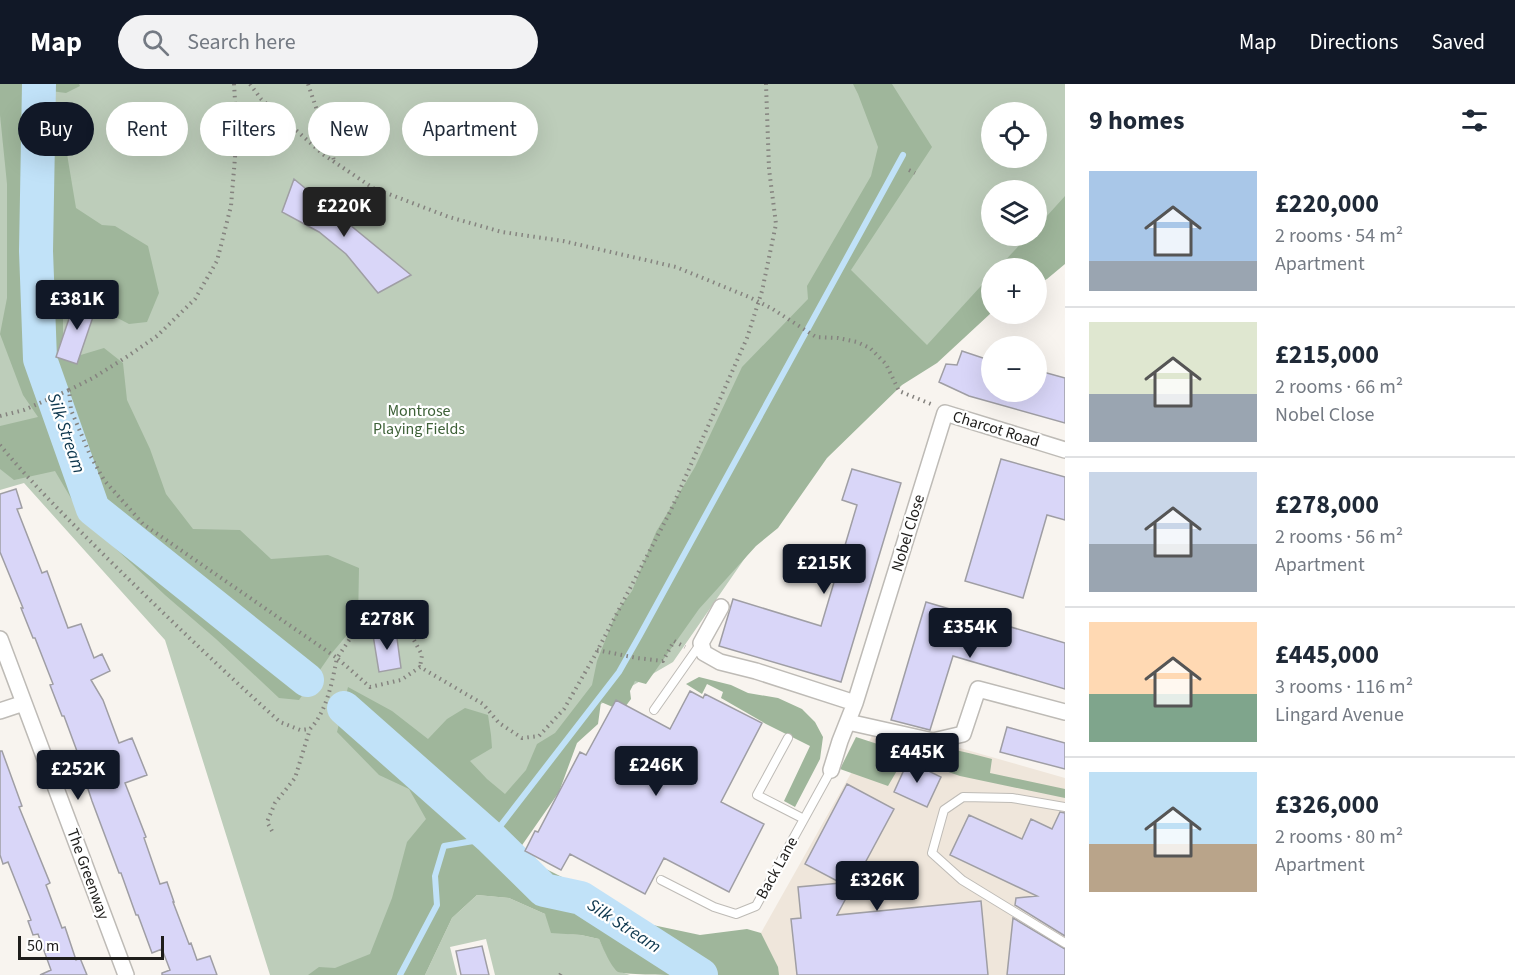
<!DOCTYPE html>
<html lang="en">
<head>
<meta charset="utf-8">
<style>
  body { margin:0; font-family:"Source Sans 3",sans-serif; background:#f2f2f3; color:#1f2937; height:100vh; display:flex; flex-direction:column; font-size:22px; white-space:nowrap }
  * { box-sizing:border-box; margin:0 }
  p { font-size:20px; color:#747a83 }
  .icon { flex:none; width:33px; height:33px; fill:none; stroke:currentColor; stroke-width:2; stroke-linecap:round; stroke-linejoin:round }
  .map { position:relative; flex:1; overflow:hidden }
  .details { display:flex; flex-direction:column; background:#fff; width:450px }
  .details>* { flex:none }
  .guide { position:absolute; left:18px; top:18px; width:570px; height:54px; display:flex; gap:12px }
  .controls { position:absolute; left:981px; top:18px; display:grid; gap:12px }
  .controls a { display:grid; place-items:center; width:66px; height:66px; border-radius:50%; background:#fff; box-shadow:0 6px 24px #0002; font-size:30px }
  .scale { position:absolute; left:18px; bottom:15px; width:146px; box-sizing:border-box; padding-left:6px; border:3px solid #1e1d1b; border-top:0; font-size:16px; line-height:21px; white-space:nowrap; color:#1e1d1b; -webkit-text-stroke:4px #fff; paint-order:stroke }
  .price { position:absolute; translate:-50% -51px; padding:0 14px; border-radius:6px; background:#111827; color:#fff; font-size:20px; line-height:39px; filter:drop-shadow(0 2px 3px #0008) }
  .price::after { content:''; position:absolute; left:50%; top:36px; width:18px; height:14px; margin-left:-9px; background:inherit; clip-path:polygon(0 0,100% 0,50% 100%) }
  .price.selected { background:#222; color:#fff }
  ul { padding:0; list-style:none }
  li { display:flex; align-items:center; gap:18px; height:150px; padding:0 24px }
  li+li { border-top:2px solid #e0e1e3 }
  li span { display:grid; place-items:center; flex:none; width:168px; height:120px; border-radius:0px; color:#555 }
  li>.icon { margin-inline-start:auto }
  span .icon { width:72px; height:72px; fill:#fffc; stroke-width:1 }
  li b { font-size:26px }
  h2 { display:flex; justify-content:space-between; align-items:center; height:72px; padding:0 24px; font-size:26px }
  .tag { padding:0 21px; border-radius:27px; background:#fff; box-shadow:0 6px 24px #0002; font-size:21px; line-height:54px }
  .tag.selected { background:#111827; color:#fff }
  header { display:flex; align-items:center; gap:36px; box-sizing:border-box; height:84px; padding:0 30px; background:#111827; color:#fff }
  header strong { font-size:28px }
  nav { display:flex; gap:33px; margin-inline-start:auto; font-size:21px }
  .search { width:420px; height:54px; background:#f2f2f3; display:flex; align-items:center; gap:15px; box-sizing:border-box; padding:0 21px; border-radius:33px; color:#747a83; font-size:22px }
  main { display:flex; flex:1; min-height:0 }
  .map>svg:first-child { display:block }
  .built { fill:#efe6db }
  .green { fill:#bdcdba; fill-rule:evenodd }
  .forest { fill:#9fb69b }
  .lines { fill:none; stroke-linecap:round; stroke-linejoin:round }
  .stream { stroke:#c1e2f8; stroke-width:6 }
  .river { stroke:#c1e2f8; stroke-width:34 }
  .building { fill:#d9d6f8; stroke:#9f9ea4; stroke-width:1.5 }
  .service-casing { stroke:#bebbb6; stroke-width:10 }
  .minor-casing { stroke:#bebbb6; stroke-width:18 }
  .path { stroke:#85837f; stroke-width:4; stroke-dasharray:1.5 4.5; stroke-linecap:butt }
  .service { stroke:#fff; stroke-width:8 }
  .minor { stroke:#fff; stroke-width:15 }
  .labels { text-anchor:middle; dominant-baseline:central; stroke-width:4.5; stroke-linejoin:round; paint-order:stroke }
  .park-label { font-size:16px; fill:#3e6138; stroke:#fff }
  .street-label { font-size:16px; fill:#1e1d1b; stroke:#fff }
  .water-label { font-size:18px; font-style:italic; fill:#0e374e; stroke:#fff }
</style>
</head>
<body>
<header>
<strong>Map</strong>
<div class="search"><svg class="icon" aria-label="search" viewBox="0 0 24 24"><circle cx="10" cy="10" r="6"/><path d="M15 15l6 6"/></svg>Search here</div>
<nav><a>Map</a><a>Directions</a><a>Saved</a></nav>
</header>
<main>
<div class="map">
<svg width="1065" height="891" viewBox="0 0 1065 891">
  <rect width="100%" height="100%" fill="#f8f4ef"/>
  <path class="built" d="M872,652L940,675L946,660L1065,694V891H748L744,879Z"/>
  <path class="green" d="M0,0H1065V147L1025,184H992L991,217L857,335L792,406L673,578L589,627L397,891H270L165,556L24,399L0,406ZM992,28H1036V74H992ZM992,106H1036V152H992Z
    M477,811L509,814L545,830L568,850L581,851L599,855L609,875L618,887L630,891H495L486,855L450,863L457,891H425L452,834Z"/>
  <path class="forest" d="M0,0H79L80,2L66,9L51,7L47,45L64,52L76,124L102,141L115,142L148,162L159,209L147,238L129,240L102,226L81,222L63,226V265L74,273L104,264L123,279L127,316L150,365L166,410L193,445L240,446L271,475L328,471L359,484L358,538L331,570L299,616L279,614L216,555L165,511L82,433L55,387L14,396L0,385V342L38,333L23,311L0,250L7,214V100L0,31Z
    M853,0H892L932,63L851,186L927,261L991,191V229L937,279L902,301L827,374L778,444L756,462L699,525L646,600L635,597L630,607L631,615L622,627L601,618L598,640L577,659L559,708L518,767L544,784L572,798L593,813L648,840L700,851L747,845L761,849L778,883L779,891H688L686,889L685,891C671,891 629,891 618,888C611,883 603,864 599,855L581,851L551,849L545,830L509,814L477,811L452,834L425,891H308L319,883L335,884L370,870L392,814L407,758L426,735L409,705L379,691L337,648L348,603L392,627L428,655L447,635L465,624L488,631L491,651L492,664L470,677L487,695L505,710L526,686L537,660L555,649L592,601L597,577L616,529L632,507L656,448L695,383L742,283L808,215L807,202L871,92L878,63L858,10Z
    M1065,112V180L1047,195L1037,200L1036,184H998L1028,152H1036L1037,143Z
    M699,593L731,601L748,609L778,614L802,625L815,638L823,653L820,675L795,723L784,717L810,662L766,640L721,614L723,608L707,600L702,610L686,600Z
    M856,653L902,668L915,656C941,663 966,668 992,675L990,689L1065,705V714L960,692L905,673L888,702L840,685Z"/>
  <g class="lines">
    <path class="stream" d="M400,891L437,821L435,792L444,762L491,754L619,588L640,551L903,71"/>
    <path class="river" d="M39,0L36,167L40,275L93,425L307,596
      M344,624L491,754L544,806L581,814L701,891"/>
  </g>
  <path class="building" d="M294,95L411,191L378,209L346,170L319,148L282,128Z
    M76,214L97,221L77,280L56,273Z
    M962,267L992,277V308H1036V286L1065,294V339L969,312L939,298L946,280L957,281Z
    M1001,375L1065,393V436L1047,431L1023,514L965,497Z
    M852,385L901,399L841,598L719,562L733,515L821,542L857,421L842,416Z
    M16,405L22,424L17,425L42,489L47,487L68,544L81,540L94,574L102,570L110,587L91,596L103,616L119,659L132,654L147,691L125,699L146,753L144,754L160,800L167,798L174,818H173L189,860L191,859L197,876L210,872L217,891H162V889L170,886L162,865L152,869L138,831H136L121,789H119L92,717L79,678H81L64,632H62L50,601L53,600L35,554H33L21,524H23L0,468V410Z
    M926,518L1065,559V605L953,572L930,646L891,636Z
    M396,547L401,584L379,588L373,551Z
    M690,607L703,614L705,610L762,639L721,718L764,740L729,808L664,774L645,810L570,770L561,786L525,767L535,747L538,748L580,668L586,671L616,616L670,645Z
    M1007,643L1065,659V685L1000,668Z
    M0,667H2L22,722L19,723L50,799L46,801L62,844L65,843L76,876L80,874L87,891H40L51,886L38,850L33,851L28,837L31,836L8,778L3,780L0,771Z
    M908,677L941,693L927,723L894,708Z
    M847,700L894,725L837,831L981,817L988,891H797L791,835L801,834L798,803L841,799L805,780Z
    M1060,728L1065,729V852L1015,821L1016,814L1037,812L950,771L969,731L1022,755L1031,735L1052,745Z
    M1013,834L1065,865V891H1007Z
    M482,862L489,891H461L456,867Z"/>
  <g class="lines">
    <g class="service-casing">
      <path id="service" d="M654,626L701,559
        M788,654L757,711L804,735
        M1065,723L1012,714L963,713L944,726L932,769L962,796L1065,859
        M661,796L714,823L736,830L756,822L831,686"/>
    </g>
    <g class="minor-casing">
      <path id="minor" d="M721,523L701,559L704,569L720,578L756,587L855,619
        M0,555L126,891
        M0,627L24,619
        M848,638L933,657L963,650L978,605L1065,628
        M831,686L840,657L855,619L945,329L1065,366"/>
    </g>
    <path class="path" d="M234,0L237,49L231,122L217,177L195,215L157,252L128,272L93,294L69,306L71,326L90,371L104,396L143,440L337,574L360,540L385,535L408,545L422,571L420,583
      M250,0L261,15L324,71L373,104L449,133L502,148L563,157L676,183L749,213L771,224L816,253L838,254L857,258L870,264L886,280L899,307L931,320
      M308,0L334,76
      M909,86L915,89
      M0,332L24,326L69,306
      M0,361C33,401 70,437 107,474C164,530 221,585 280,638L300,646L310,645C327,627 332,598 337,574L370,603L401,596L420,583L483,620L499,639L522,654L539,652L564,625L594,573L670,428L747,254L762,207L776,140L769,85L766,0
      M597,566L637,574L663,577L674,557L685,563
      M272,747L267,738L275,719L295,694L310,645
      M560,891L562,888"/>
    <use href="#service" class="service"/>
    <use href="#minor" class="minor"/>
  </g>
  <g class="labels">
    <g class="park-label">
      <text x="419" y="327">Montrose<tspan x="419" dy="18">Playing Fields</tspan></text>
    </g>
    <g class="street-label">
      <text transform="translate(996 345) rotate(17)">Charcot Road</text>
      <text transform="translate(908 449) rotate(-73)">Nobel Close</text>
      <text transform="translate(777 784) rotate(-61)">Back Lane</text>
      <text transform="translate(88 790) rotate(70)">The Greenway</text>
    </g>
    <g class="water-label">
      <text transform="translate(66 349) rotate(71)">Silk Stream</text>
      <text transform="translate(624 842) rotate(33)">Silk Stream</text>
    </g>
  </g>
</svg>
<div class="controls">
<a><svg class="icon" aria-label="locate" viewBox="0 0 24 24"><circle cx="12" cy="12" r="6"/><path d="M12 2v4M12 18v4M2 12h4M18 12h4"/></svg></a>
<a><svg class="icon" aria-label="layers" viewBox="0 0 24 24"><path d="M12 4l9 5-9 5-9-5zM3 14l9 5 9-5"/></svg></a>
<a>+</a>
<a>−</a>
</div>
<div class="scale">50 m</div>
<b class="price selected" style="left:344px;top:154px">£220K</b>
<b class="price" style="left:77px;top:247px">£381K</b>
<b class="price" style="left:824px;top:511px">£215K</b>
<b class="price" style="left:387px;top:567px">£278K</b>
<b class="price" style="left:970px;top:575px">£354K</b>
<b class="price" style="left:917px;top:700px">£445K</b>
<b class="price" style="left:656px;top:713px">£246K</b>
<b class="price" style="left:78px;top:717px">£252K</b>
<b class="price" style="left:877px;top:828px">£326K</b>
<div class="guide">
<a class="tag selected">Buy</a>
<a class="tag">Rent</a>
<a class="tag">Filters</a>
<a class="tag">New</a>
<a class="tag">Apartment</a>
</div>
</div>
<section class="details">
<h2>9 homes<svg class="icon" aria-label="filters" viewBox="0 0 24 24"><path d="M4 7h16M4 17h16"/><circle cx="9" cy="7" r="2"/><circle cx="15" cy="17" r="2"/></svg></h2>
<ul>
<li><span style="background:linear-gradient(#a9c7e8 75%,#9aa5b1 0)"><svg class="icon" aria-label="home" viewBox="0 0 24 24"><path d="M3 11l9-7 9 7M6 9v11h12V9"/></svg></span><div><b>£220,000</b><p>2 rooms · 54 m²</p><p>Apartment</p></div></li>
<li><span style="background:linear-gradient(#dfe7d0 60%,#9aa5b1 0)"><svg class="icon" aria-label="home" viewBox="0 0 24 24"><path d="M3 11l9-7 9 7M6 9v11h12V9"/></svg></span><div><b>£215,000</b><p>2 rooms · 66 m²</p><p>Nobel Close</p></div></li>
<li><span style="background:linear-gradient(#c9d6e8 60%,#9aa5b1 0)"><svg class="icon" aria-label="home" viewBox="0 0 24 24"><path d="M3 11l9-7 9 7M6 9v11h12V9"/></svg></span><div><b>£278,000</b><p>2 rooms · 56 m²</p><p>Apartment</p></div></li>
<li><span style="background:linear-gradient(#ffd9b3 60%,#7fa58c 0)"><svg class="icon" aria-label="home" viewBox="0 0 24 24"><path d="M3 11l9-7 9 7M6 9v11h12V9"/></svg></span><div><b>£445,000</b><p>3 rooms · 116 m²</p><p>Lingard Avenue</p></div></li>
<li><span style="background:linear-gradient(#bfe0f5 60%,#b9a48a 0)"><svg class="icon" aria-label="home" viewBox="0 0 24 24"><path d="M3 11l9-7 9 7M6 9v11h12V9"/></svg></span><div><b>£326,000</b><p>2 rooms · 80 m²</p><p>Apartment</p></div></li>
</ul>
</section>
</main>
</body>
</html>
